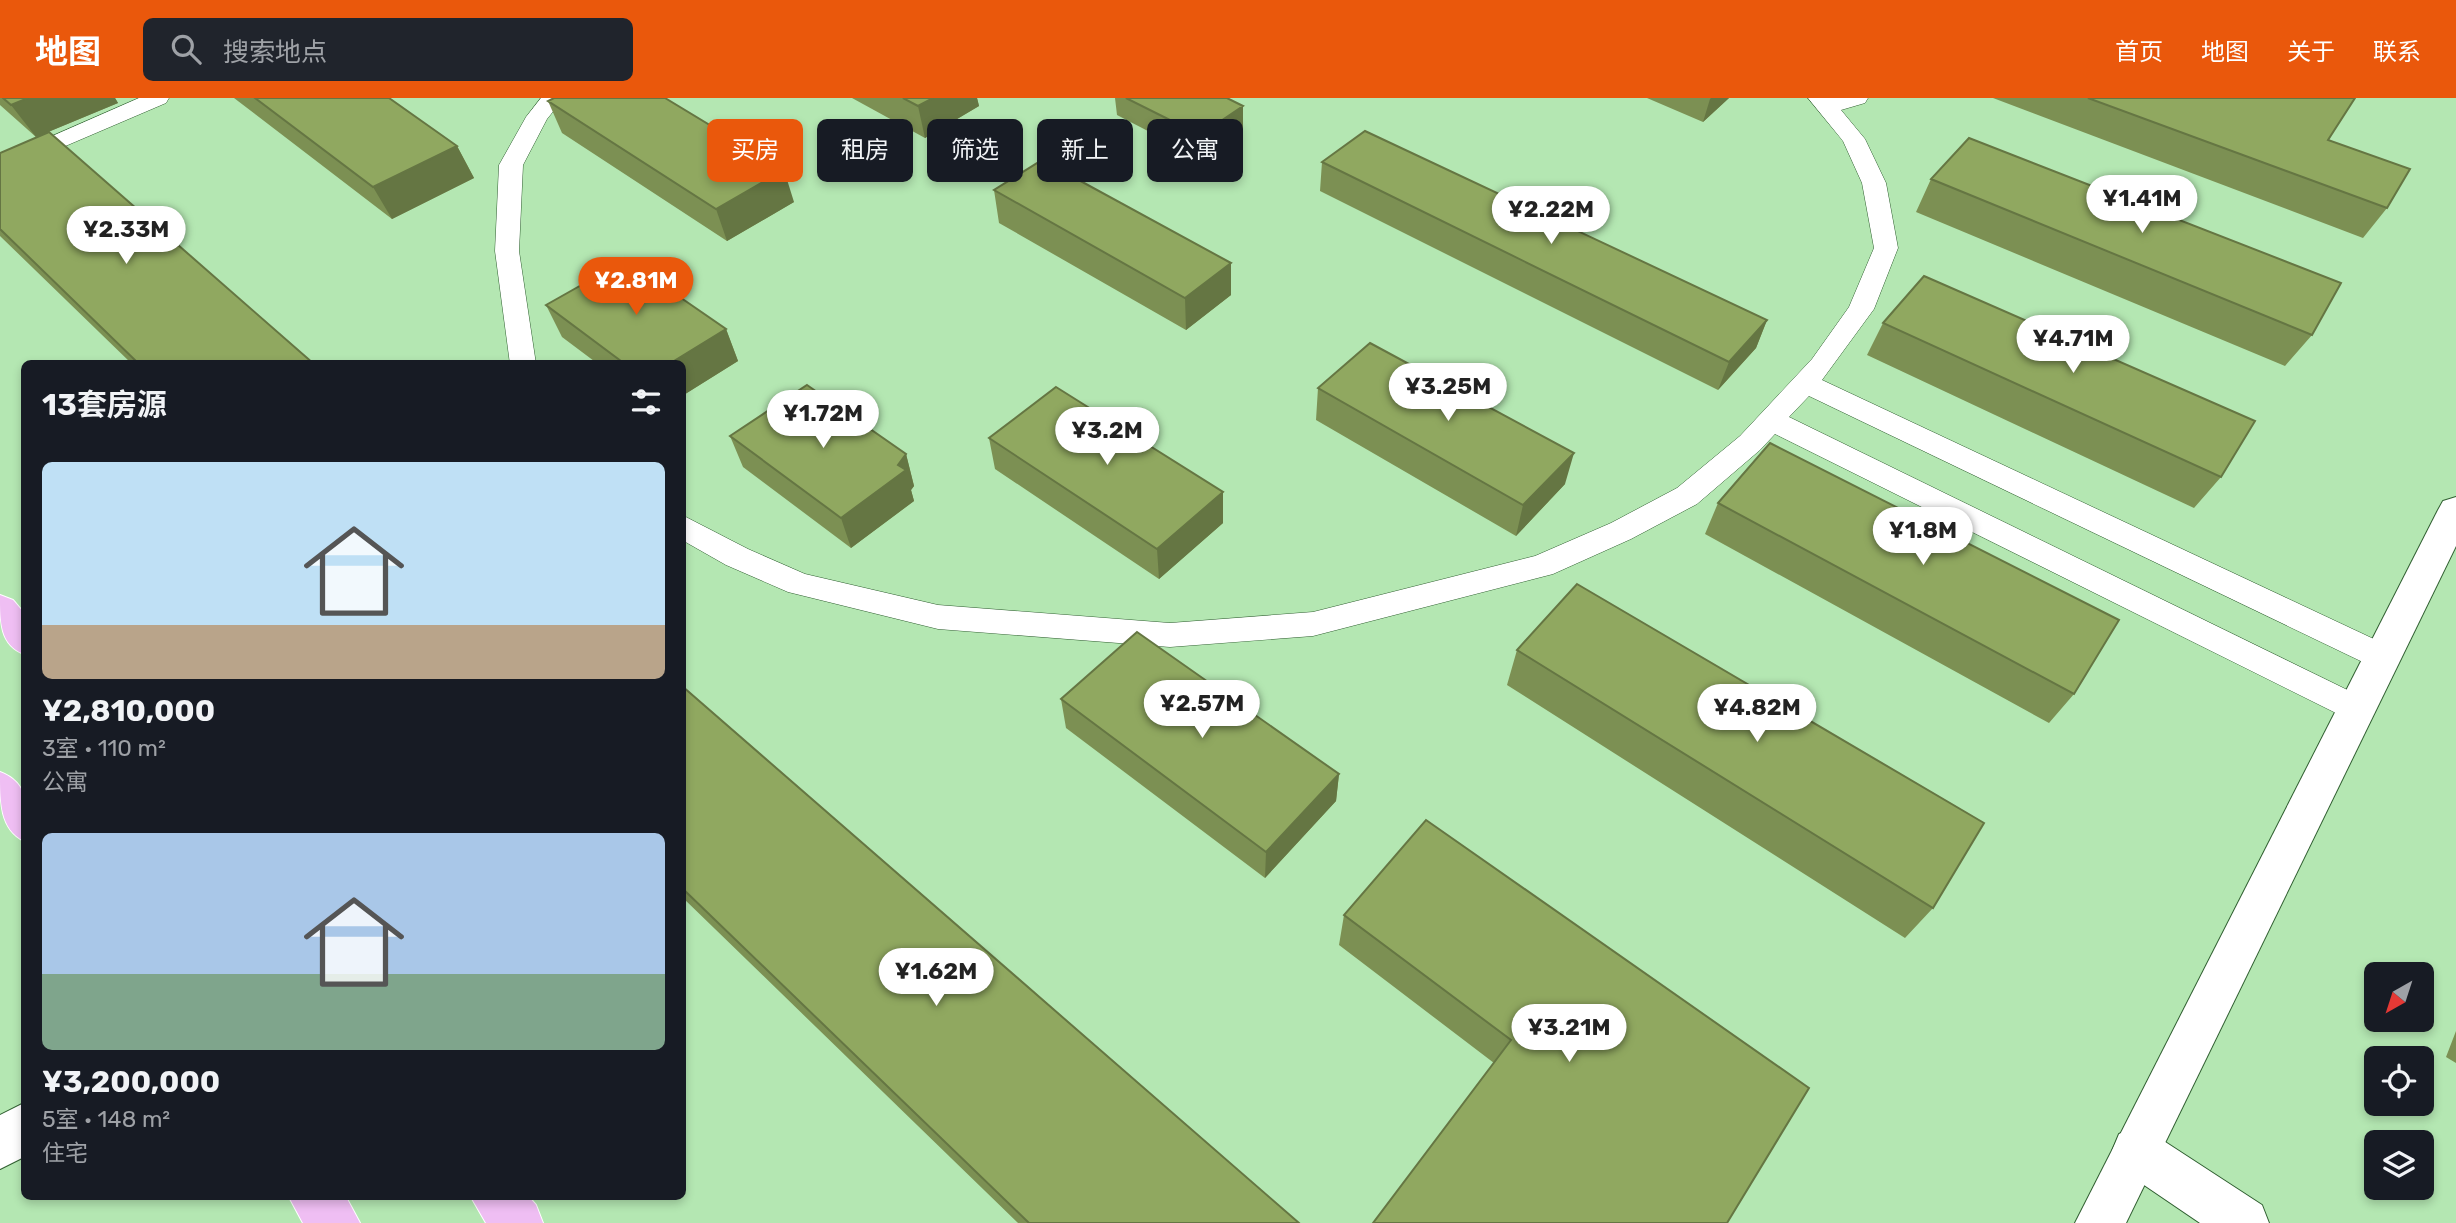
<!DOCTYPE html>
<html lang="zh">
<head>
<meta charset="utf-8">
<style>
  body { margin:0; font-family:Rubik,"Noto Sans SC",sans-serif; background:#20242c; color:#f1f3f6; height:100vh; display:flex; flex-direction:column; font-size:26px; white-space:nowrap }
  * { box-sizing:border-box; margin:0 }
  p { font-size:23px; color:#9ea1a6 }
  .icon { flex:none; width:38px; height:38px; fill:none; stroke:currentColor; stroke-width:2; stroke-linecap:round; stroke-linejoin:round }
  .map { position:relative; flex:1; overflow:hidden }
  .details { position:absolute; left:21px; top:262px; width:665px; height:840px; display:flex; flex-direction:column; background:#171b24; border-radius:10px; box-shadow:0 4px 10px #0003 }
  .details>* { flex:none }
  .guide { position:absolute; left:707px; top:21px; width:665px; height:63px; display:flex; gap:14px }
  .needle { width:46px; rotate:219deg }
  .tools { position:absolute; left:2364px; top:864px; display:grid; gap:14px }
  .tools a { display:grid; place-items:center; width:70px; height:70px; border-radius:10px; background:#171b24; box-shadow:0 4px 10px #0003; font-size:35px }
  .price { position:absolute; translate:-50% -60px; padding:0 16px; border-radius:24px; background:#fff; color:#222; font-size:23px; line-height:46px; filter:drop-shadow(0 2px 4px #0008) }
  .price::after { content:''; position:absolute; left:50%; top:42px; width:21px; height:16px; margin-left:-10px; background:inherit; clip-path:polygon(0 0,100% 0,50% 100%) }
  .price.selected { background:#ea580c; color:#fff }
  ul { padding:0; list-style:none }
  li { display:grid; align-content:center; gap:14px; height:371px; padding:0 21px }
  li span { display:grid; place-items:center; height:217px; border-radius:10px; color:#555 }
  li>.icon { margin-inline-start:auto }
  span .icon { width:126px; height:126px; fill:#fffc; stroke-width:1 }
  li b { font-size:30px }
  h2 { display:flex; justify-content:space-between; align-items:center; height:84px; padding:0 21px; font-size:30px }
  .pill { padding:0 24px; border-radius:10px; background:#171b24; box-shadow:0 4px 10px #0003; font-size:24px; line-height:63px }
  .pill.selected { background:#ea580c; color:#fff }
  header { display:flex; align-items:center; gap:42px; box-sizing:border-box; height:98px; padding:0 35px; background:#ea580c; color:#fff }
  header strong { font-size:33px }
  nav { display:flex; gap:38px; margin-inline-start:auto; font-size:24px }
  .search { width:490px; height:63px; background:#20242c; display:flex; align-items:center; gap:18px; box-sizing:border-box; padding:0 24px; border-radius:10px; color:#9ea1a6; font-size:26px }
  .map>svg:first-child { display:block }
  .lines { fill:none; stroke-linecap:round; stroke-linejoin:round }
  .lane-casing { stroke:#305f31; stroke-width:1 }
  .street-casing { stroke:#305f31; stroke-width:2 }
  .secondary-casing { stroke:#305f31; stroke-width:2 }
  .primary-casing { stroke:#fff; stroke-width:2 }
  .lane { fill:#fff; fill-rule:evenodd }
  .street { fill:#fff; fill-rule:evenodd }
  .secondary { fill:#fff; fill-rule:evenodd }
  .primary { fill:#efbef3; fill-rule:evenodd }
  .wall { fill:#7c9053 }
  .shaded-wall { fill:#657643 }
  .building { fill:#90a860; stroke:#657643; stroke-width:2 }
</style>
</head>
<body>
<header>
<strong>地图</strong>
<div class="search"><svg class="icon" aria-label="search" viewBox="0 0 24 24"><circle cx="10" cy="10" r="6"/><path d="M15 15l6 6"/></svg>搜索地点</div>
<nav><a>首页</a><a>地图</a><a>关于</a><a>联系</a></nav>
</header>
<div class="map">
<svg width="2456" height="1125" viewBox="0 0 2456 1125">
  <rect width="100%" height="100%" fill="#b4e7b2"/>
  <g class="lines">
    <g class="lane-casing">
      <path id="lane" d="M139,0H169L166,5L0,76V61Z
        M541,0H564L547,21L523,67L519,153L536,266H510L495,153L499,67L526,19Z
        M1808,0H1868L1865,5L1841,12L1865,41L1886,85L1898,150L1874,211L1822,282L2393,550L2398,559L2393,568L2382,572L2371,568L1809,298L1789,319L2368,602L2373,611L2368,620L2357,624L2346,620L1775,336L1760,352L1697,406L1631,441L1553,476L1313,538L1170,549L938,531L788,494L726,467L682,442V417L748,451L805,476L938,507L1170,525L1313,514L1535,458L1611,425L1677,390L1740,338L1812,261L1849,209L1874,150L1862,85L1843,43Z"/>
    </g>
    <g class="street-casing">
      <path id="street" d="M24,1005V1059L0,1071V1017Z
        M2136,1029L2153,1036L2262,1107L2269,1125H2200L2119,1070L2112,1053L2119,1036Z"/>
    </g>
    <g class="secondary-casing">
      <path id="secondary" d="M2456,399V448L2126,1125H2075L2438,412L2443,403Z"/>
    </g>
    <g class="primary-casing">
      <path id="primary" d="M0,497L13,502L24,515V556C0,547 0,524 0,497Z
        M0,674C32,686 27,714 24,743C0,731 0,704 0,674Z
        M289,1099H346L360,1125H303Z
        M471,1099H529L536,1107L543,1125H486Z"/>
    </g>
    <use href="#lane" class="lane"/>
    <use href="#street" class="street"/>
    <use href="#secondary" class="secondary"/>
    <use href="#primary" class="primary"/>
  </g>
  <path class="wall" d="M0,0H115L118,5L36,39L0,7Z
    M234,0H389L457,48L474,80L392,121Z
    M852,0H977L979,8L925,40Z
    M1115,0H1227L1243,8V31L1200,60L1117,17Z
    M1647,0H1729L1703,24Z
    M1993,0H2355L2328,42L2387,110L2363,140Z
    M548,3L794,104L727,143L562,35Z
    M0,55L314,266H132L0,138Z
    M1322,64L1767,222L1756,250L1718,292L1320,93Z
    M1931,81L2312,237L2285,268L1916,114Z
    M994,92L1231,165V197L1186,232L999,125Z
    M546,207L726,231L738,263L682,298V266H598L562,239Z
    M1883,225L2221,379L2194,410L1867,257Z
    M1318,290L1565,386L1516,438L1316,322Z
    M730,338L906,356L914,388L911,392L914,403L851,450L743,369Z
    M989,340L1223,394V425L1159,481L995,371Z
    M1718,405L2074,596L2049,625L1705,436Z
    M1517,552L1933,810L1905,840L1507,587Z
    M682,588L1299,1125H1018L682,799Z
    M1061,601L1339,676L1336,703L1265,780L1066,630Z
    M1426,722L1727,1125L1494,965L1339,847L1344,817Z
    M2456,933V965L2446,959Z"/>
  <path class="shaded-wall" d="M28,0H115L118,5L36,39L11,7Z
    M933,0H977L979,8L925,40L918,8Z
    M1711,0H1729L1703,24L1710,1Z
    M1243,8V31L1200,60V37Z
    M457,48L474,80L392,121L373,89Z
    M784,72L794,104L727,143L716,111Z
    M1231,165V197L1186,232L1185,200Z
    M1767,222L1756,250L1718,292L1729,264Z
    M726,231L738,263L682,298V266H669Z
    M1574,355L1565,386L1516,438L1523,407Z
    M906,356L914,388L911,392L914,403L851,450L841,420L898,367Z
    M1223,394V425L1159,481L1157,451Z
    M1339,676L1336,703L1265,780L1266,754Z"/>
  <path class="building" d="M3,0H28L11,7Z
    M255,0H389L457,48L373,89Z
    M554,0H665L784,72L716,111L548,3Z
    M903,0H933L918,8Z
    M1126,0H1227L1243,8L1200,37Z
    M2088,0H2355L2328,42L2410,71L2387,110Z
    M1365,33L1767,222L1729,264L1322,64Z
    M49,34L314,266H139L0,131V55Z
    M1969,40L2341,185L2312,237L1931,81Z
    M1042,62L1231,165L1185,200L994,92Z
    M626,162L726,231L669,266H625L546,207Z
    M1924,178L2255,323L2221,379L1883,225Z
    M1370,245L1574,355L1523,407L1318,290Z
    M807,287L906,356L898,367L906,372L841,420L730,338Z
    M1056,289L1223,394L1157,451L989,340Z
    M1770,345L2119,522L2074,596L1718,405Z
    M1577,486L1984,725L1933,810L1517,552Z
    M1137,534L1339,676L1266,754L1061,601Z
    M682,588L1299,1125H1029L682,790Z
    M1426,722L1809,990L1727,1125H1373L1511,942L1344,817Z"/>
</svg>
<div class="tools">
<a><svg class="needle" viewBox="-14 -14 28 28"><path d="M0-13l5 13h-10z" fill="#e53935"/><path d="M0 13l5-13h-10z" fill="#9ea1a6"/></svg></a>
<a><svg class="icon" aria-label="locate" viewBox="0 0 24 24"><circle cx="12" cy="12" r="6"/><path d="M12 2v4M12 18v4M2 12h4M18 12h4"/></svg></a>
<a><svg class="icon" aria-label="layers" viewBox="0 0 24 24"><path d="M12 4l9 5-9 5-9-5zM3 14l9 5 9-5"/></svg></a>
</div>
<b class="price" style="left:2142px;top:137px">¥1.41M</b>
<b class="price" style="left:1551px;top:148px">¥2.22M</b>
<b class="price" style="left:126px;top:168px">¥2.33M</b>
<b class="price selected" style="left:636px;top:219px">¥2.81M</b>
<b class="price" style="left:2073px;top:277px">¥4.71M</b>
<b class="price" style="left:1448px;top:325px">¥3.25M</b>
<b class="price" style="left:823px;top:352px">¥1.72M</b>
<b class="price" style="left:1107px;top:369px">¥3.2M</b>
<b class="price" style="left:1923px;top:469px">¥1.8M</b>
<b class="price" style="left:1202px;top:642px">¥2.57M</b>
<b class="price" style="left:1757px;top:646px">¥4.82M</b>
<b class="price" style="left:936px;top:910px">¥1.62M</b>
<b class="price" style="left:1569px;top:966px">¥3.21M</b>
<div class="guide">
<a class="pill selected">买房</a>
<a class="pill">租房</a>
<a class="pill">筛选</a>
<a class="pill">新上</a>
<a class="pill">公寓</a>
</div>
<section class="details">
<h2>13套房源<svg class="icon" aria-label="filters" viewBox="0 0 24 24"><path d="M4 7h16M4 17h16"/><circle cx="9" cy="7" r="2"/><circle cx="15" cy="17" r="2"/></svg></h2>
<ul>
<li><span style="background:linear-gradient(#bfe0f5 75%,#b9a48a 0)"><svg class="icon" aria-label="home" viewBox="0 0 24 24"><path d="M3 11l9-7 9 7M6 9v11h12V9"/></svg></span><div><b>¥2,810,000</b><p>3室 · 110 m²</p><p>公寓</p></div></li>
<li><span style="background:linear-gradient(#a9c7e8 65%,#7fa58c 0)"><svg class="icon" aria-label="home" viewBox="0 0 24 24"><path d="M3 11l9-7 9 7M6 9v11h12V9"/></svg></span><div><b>¥3,200,000</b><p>5室 · 148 m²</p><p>住宅</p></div></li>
</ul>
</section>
</div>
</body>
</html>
